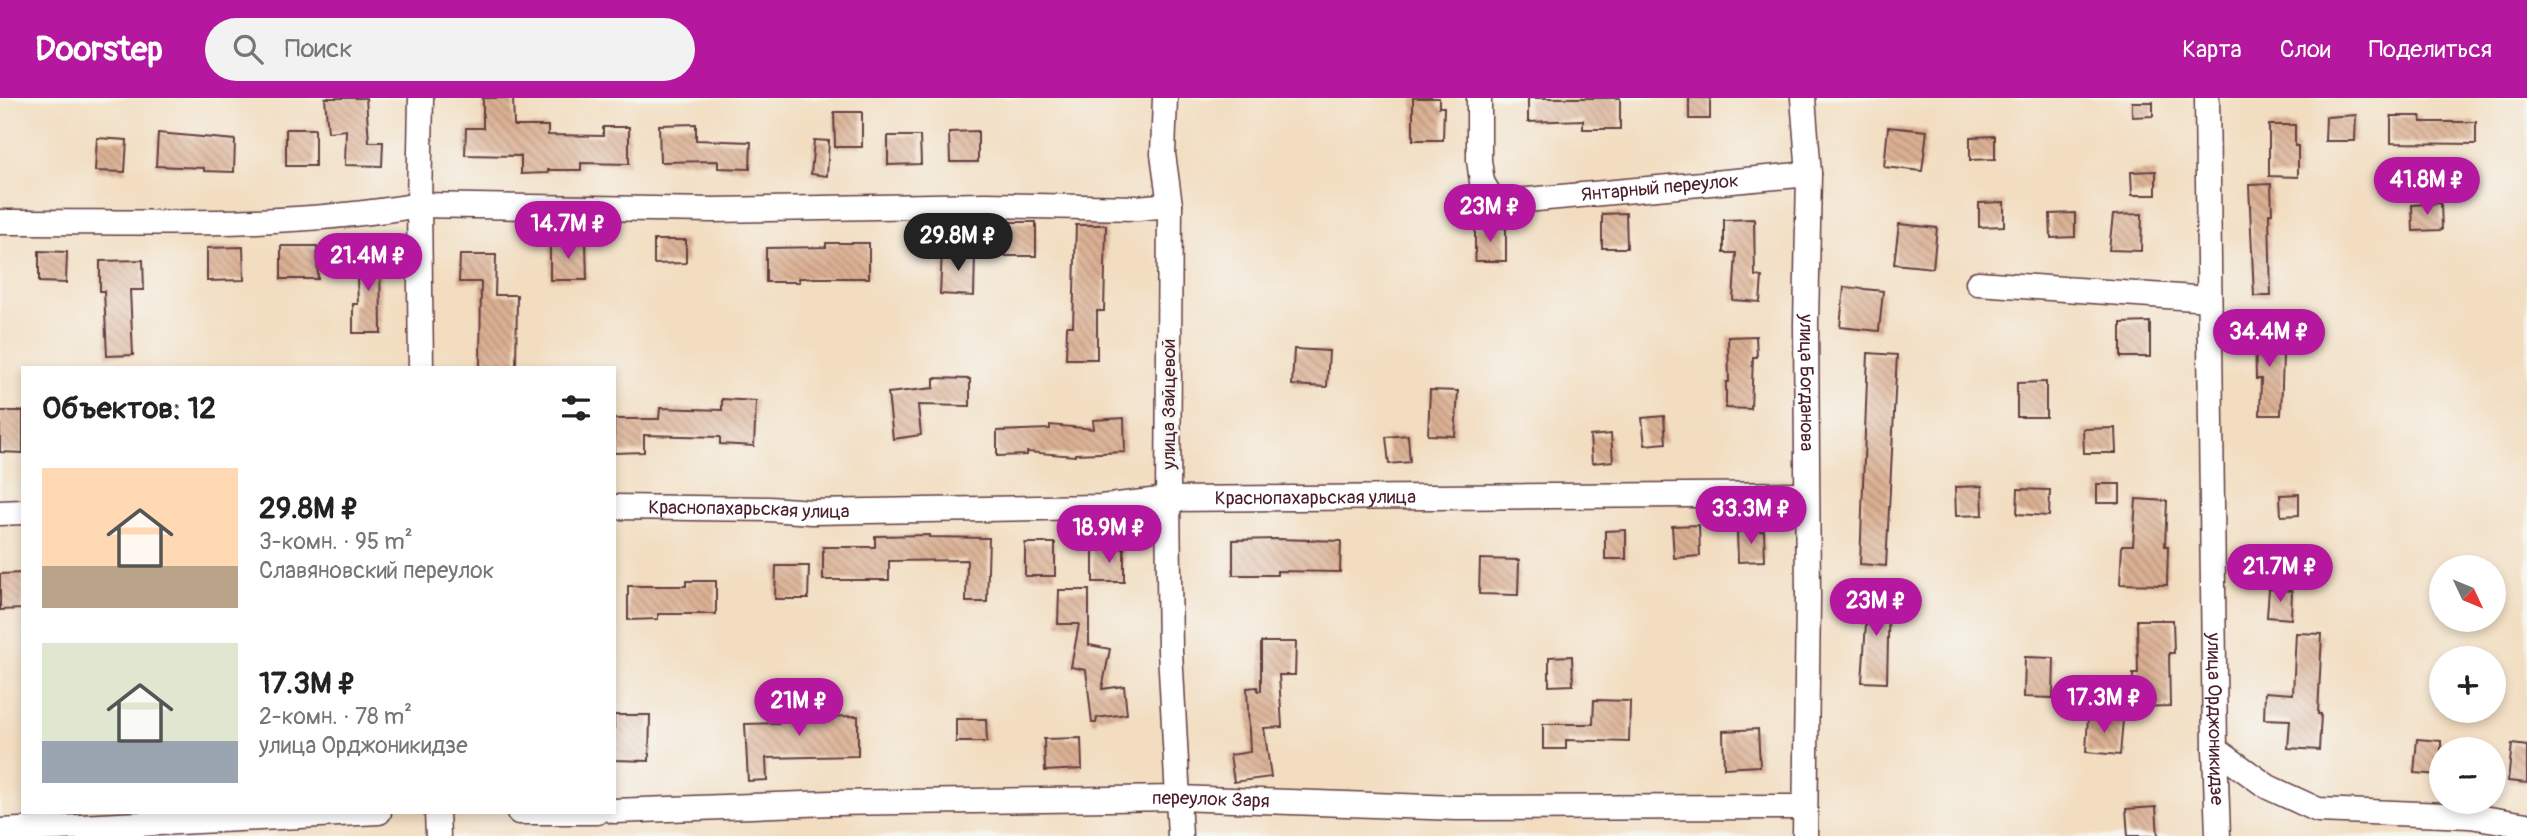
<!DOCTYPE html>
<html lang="ru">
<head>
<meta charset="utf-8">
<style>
  body { margin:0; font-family:Pangolin,sans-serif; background:#f2f2f2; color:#222; height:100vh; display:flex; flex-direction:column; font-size:26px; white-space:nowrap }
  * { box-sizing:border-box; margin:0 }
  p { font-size:23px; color:#767676 }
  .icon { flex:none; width:38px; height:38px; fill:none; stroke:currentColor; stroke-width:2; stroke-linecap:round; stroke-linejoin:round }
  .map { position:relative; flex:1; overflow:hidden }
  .panel { position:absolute; left:21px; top:268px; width:595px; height:448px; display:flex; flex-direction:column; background:#fff; border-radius:0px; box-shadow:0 4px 10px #0003 }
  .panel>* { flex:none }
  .needle { width:46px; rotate:134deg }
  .tools { position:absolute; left:2429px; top:457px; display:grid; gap:14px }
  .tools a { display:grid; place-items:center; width:77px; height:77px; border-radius:50%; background:#fff; box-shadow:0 4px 10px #0003; font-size:35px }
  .price { position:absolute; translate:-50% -60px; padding:0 16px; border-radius:24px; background:#b5179e; color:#fff; font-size:23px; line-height:46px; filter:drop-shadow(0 2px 4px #0008) }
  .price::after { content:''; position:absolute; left:50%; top:42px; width:21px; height:16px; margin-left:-10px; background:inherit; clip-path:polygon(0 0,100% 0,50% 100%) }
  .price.current { background:#222; color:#fff }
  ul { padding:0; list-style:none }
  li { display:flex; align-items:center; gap:21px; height:175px; padding:0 21px }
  li span { display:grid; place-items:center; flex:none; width:196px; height:140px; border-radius:0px; color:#555 }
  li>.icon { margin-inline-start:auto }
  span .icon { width:84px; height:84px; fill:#fffc; stroke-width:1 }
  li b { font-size:30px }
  h2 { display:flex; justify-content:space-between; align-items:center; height:84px; padding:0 21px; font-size:30px }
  header { display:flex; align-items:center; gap:42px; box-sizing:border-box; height:98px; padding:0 35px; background:#b5179e; color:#fff }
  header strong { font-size:33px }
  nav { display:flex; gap:38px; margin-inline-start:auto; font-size:24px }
  .search { width:490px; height:63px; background:#f2f2f2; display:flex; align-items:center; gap:18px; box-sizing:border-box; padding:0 24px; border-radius:38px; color:#767676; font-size:26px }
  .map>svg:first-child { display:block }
  .building { fill:url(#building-back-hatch) }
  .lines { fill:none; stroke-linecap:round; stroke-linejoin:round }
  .minor-casing { stroke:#633c41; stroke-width:27 }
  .minor { stroke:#fff; stroke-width:24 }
  .labels { text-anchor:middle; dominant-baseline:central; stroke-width:6; stroke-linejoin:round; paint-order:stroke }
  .street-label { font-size:19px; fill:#4a1f2b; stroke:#f6f6f2 }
</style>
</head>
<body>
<header>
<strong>Doorstep</strong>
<div class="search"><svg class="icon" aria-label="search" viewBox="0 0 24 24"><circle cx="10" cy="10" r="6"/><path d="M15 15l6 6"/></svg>Поиск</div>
<nav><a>Карта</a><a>Слои</a><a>Поделиться</a></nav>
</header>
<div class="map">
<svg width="2527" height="738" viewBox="0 0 2527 738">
  <defs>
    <pattern id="building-back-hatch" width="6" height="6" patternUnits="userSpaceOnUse" patternTransform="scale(1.75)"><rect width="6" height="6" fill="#dbb093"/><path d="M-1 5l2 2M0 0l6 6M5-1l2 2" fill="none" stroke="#b48f78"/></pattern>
  </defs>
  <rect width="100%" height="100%" fill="#f6f6f2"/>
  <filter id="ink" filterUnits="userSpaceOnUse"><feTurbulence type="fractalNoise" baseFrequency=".0143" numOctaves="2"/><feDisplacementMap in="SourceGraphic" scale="14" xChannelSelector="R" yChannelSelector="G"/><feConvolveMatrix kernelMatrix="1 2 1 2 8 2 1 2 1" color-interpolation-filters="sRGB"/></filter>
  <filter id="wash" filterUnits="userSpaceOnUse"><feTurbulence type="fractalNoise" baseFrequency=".00686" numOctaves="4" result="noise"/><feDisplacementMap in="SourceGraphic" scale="28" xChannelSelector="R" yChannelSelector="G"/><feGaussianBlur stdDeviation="1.57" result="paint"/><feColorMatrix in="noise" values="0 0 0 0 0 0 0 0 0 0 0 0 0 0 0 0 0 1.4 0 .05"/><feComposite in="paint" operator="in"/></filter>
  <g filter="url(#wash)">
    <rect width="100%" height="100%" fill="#f2ddc0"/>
    <g id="blocks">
      <path class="building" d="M325,0H366L369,44H383L382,68L345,67L346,32L328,34Z
        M483,0H513L514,28H548V37L603,38V29H629V66L581,65V72H548V75L521,76V58L465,57L466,30H483Z
        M1413,0H1439V9H1444L1443,42H1413Z
        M1528,0H1620V31H1583V22L1528,24Z
        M1689,0H1710V21H1689Z
        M2132,4H2153V18L2132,19Z
        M834,14H862V49H835Z
        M2356,17L2355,43H2325L2326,19Z
        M2391,18H2421V24H2476V46L2391,45Z
        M696,26V42L751,44L750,71L718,70V63L660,64L659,27Z
        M2269,27H2295V48H2298V79L2269,78Z
        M1888,29L1927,33L1922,73L1884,69Z
        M286,31H315V68H286Z
        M978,33V64H950L949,34Z
        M158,35L235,42L234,74L204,73V70L156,68Z
        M888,38H920L921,66L888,67Z
        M1995,38V61L1970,62V39Z
        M97,40L127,42L125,74L95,73Z
        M814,42L829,43L827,78L811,76Z
        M2156,73V97H2132L2131,74Z
        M2271,86L2272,115L2269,116L2271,198H2254L2249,87Z
        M2004,104V128L1979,129V105Z
        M2441,105L2442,132L2413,133L2412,107Z
        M1626,115L1627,150H1602V116Z
        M2075,115V139L2051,140L2050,116Z
        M2142,116L2141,153L2109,152L2113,117Z
        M1754,121L1755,178L1762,179L1760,204L1733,202L1736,155H1724V122Z
        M1006,124H1036V158H1005Z
        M1899,126L1937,130L1933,170L1894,166Z
        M1076,127H1106L1104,213H1097V261H1066L1067,228H1073Z
        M1475,130H1506V163H1475Z
        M654,142H686V165L654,166Z
        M586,144L587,182H550V145Z
        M826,145H869V180H799V184H766V150L826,149Z
        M281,148H317L318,181H281Z
        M243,149L244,182L207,183V150Z
        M380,152L381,235H353V206H358L356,153Z
        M942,152L975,154L974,198L940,196Z
        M39,153L67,154L66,185L39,184Z
        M460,157H496L495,197H517L516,270H480L481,184H459Z
        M143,162L144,192H130L133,257L107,258L104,193H100V163Z
        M1844,189L1883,193L1879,233L1840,229Z
        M2150,224V259H2121V225Z
        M2255,226H2277L2278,256H2283L2281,317H2260L2261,281H2256Z
        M1756,238L1757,259H1753L1751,311L1726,310V284H1729L1728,239Z
        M1294,251L1329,253L1327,289L1292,287Z
        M1868,255L1897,257L1886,468L1860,466Z
        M934,280L970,281V308L918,307L921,337L893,341L888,295L934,290Z
        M2046,284V319H2017V285Z
        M1430,292L1458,293L1455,338L1428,337Z
        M722,301L756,303L754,348L720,346V339L644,337V354L614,355V321H659L660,310L722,312Z
        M0,313H23V355L0,354Z
        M1664,318L1666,345L1645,347L1642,320Z
        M1124,320L1125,354L1075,356V358L1027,354V357L997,358V333L1050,331V327L1094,331L1093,322Z
        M2115,330L2116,355H2084L2083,331Z
        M1611,336L1613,363L1592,365L1590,338Z
        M1408,337L1410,364L1389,366L1386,339Z
        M2097,386H2120V405H2097Z
        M1982,388L1983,417L1956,418L1955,389Z
        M2018,391L2050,392L2049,418L2017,416Z
        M2299,396V417L2281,418L2280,397Z
        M2136,401L2167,403L2165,448H2168L2167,487L2120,486L2122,447H2133Z
        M1699,427L1700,458L1674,460L1672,428Z
        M1626,432V461H1605V433Z
        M1764,433L1765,463L1738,464L1737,434Z
        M929,437V439L989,440L987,504H966L967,462L889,463V482H823V449H875V438Z
        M1277,441L1341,443L1340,474L1277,473V477H1233V442Z
        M1025,445H1055V478H1025Z
        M1093,450H1124V484H1093Z
        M1480,461L1519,462L1518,497L1479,496Z
        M776,468H809L808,501H775Z
        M23,475V511L0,512V476Z
        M686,483H716V516H658V521L628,522V488H686Z
        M2269,491L2292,493L2291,521L2267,519Z
        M1059,492H1089V547L1110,551L1102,591L1124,588L1127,616L1097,620L1096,625H1092L1086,572L1071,569L1079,526H1058Z
        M1862,496L1889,497L1887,585L1862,584L1866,525H1861Z
        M2137,522H2173L2174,555H2169L2170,608L2134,609L2133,576H2138Z
        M2296,535L2322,536L2318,616H2321L2319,652L2288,650L2290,622L2264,621L2265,594L2293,596Z
        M1261,544H1296L1295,577H1279L1282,629L1264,630L1271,679L1234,684L1230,657L1250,654L1247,590L1257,589L1258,593H1261Z
        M1572,558L1573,587L1549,588V559Z
        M2025,559L2054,560L2053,600L2024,599Z
        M1594,602L1630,603L1629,644L1566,642V651H1543V626H1593Z
        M811,606V619L858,618V658L766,660L767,682L748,683L745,626L779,625L778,607Z
        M614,617H650L649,663L614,662Z
        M2088,618L2123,621L2120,657L2086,654Z
        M956,621H986L987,644H956Z
        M1758,631L1760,668L1724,670L1723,633Z
        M1081,640L1082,671L1045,673L1044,641Z
        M2417,641L2441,643V677L2414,675Z
        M2512,646L2527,648V685L2508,683Z
        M2156,709L2158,738H2128L2126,711Z"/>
    </g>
  </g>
  <g filter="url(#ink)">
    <use href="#blocks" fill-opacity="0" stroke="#633c41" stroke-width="2"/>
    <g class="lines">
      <g class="minor-casing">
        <g id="minor">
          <path d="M1165,0L1163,56L1170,107L1168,401L1170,553L1180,738"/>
          <path id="s1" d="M1479,0V62L1482,84L1494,105L1809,76"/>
          <path id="s2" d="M1803,0L1809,76L1806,227L1808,501L1805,738"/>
          <path id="s3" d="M2207,0L2215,651L2218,738"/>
          <path d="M0,124C140,123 281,131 419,107L713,112L986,107L1137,110L1170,107"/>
          <path d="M1978,185L2209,201"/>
          <path d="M421,270L419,107L421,0"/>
          <path id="s4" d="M614,409L769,411L812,414L1101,409L1168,401L1806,396"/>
          <path d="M0,415L23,414"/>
          <path d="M2215,651L2268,689L2318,712L2470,718L2527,727"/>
          <path id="s5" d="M614,713L831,705L1178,700L1457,710L1805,709"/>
          <path d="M437,714L438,738"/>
          <path d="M519,714H597"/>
          <path d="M0,733L379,714"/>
        </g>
      </g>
      <use href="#minor" class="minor"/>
    </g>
  </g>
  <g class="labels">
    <g class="street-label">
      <text stroke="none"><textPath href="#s1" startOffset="275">Янтарный переулок</textPath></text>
      <text stroke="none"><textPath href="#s2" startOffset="285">улица Богданова</textPath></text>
      <text transform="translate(1169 306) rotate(-90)">улица Зайцевой</text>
      <text stroke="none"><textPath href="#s4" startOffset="702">Краснопахарьская улица</textPath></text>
      <text stroke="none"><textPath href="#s4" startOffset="135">Краснопахарьская улица</textPath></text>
      <text stroke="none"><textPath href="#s3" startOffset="621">улица Орджоникидзе</textPath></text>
      <text stroke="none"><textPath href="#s5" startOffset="597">переулок Заря</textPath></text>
    </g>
  </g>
</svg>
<div class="tools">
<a><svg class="needle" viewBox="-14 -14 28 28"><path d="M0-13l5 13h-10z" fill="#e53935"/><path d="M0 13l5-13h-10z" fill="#767676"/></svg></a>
<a>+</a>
<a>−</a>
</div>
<b class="price" style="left:2427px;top:119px">41.8M ₽</b>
<b class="price" style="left:1490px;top:146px">23M ₽</b>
<b class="price" style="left:568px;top:163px">14.7M ₽</b>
<b class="price current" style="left:958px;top:175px">29.8M ₽</b>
<b class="price" style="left:368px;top:195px">21.4M ₽</b>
<b class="price" style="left:2269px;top:271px">34.4M ₽</b>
<b class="price" style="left:1751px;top:448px">33.3M ₽</b>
<b class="price" style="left:1109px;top:467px">18.9M ₽</b>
<b class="price" style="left:2280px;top:506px">21.7M ₽</b>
<b class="price" style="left:1876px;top:540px">23M ₽</b>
<b class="price" style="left:2104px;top:637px">17.3M ₽</b>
<b class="price" style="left:799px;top:640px">21M ₽</b>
<section class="panel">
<h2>Объектов: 12<svg class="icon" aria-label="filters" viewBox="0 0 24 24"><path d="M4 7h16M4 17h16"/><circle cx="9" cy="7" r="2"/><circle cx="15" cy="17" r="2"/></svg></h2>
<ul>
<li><span style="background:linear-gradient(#ffd9b3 70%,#b9a48a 0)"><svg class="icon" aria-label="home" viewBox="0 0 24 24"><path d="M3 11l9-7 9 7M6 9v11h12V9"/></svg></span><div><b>29.8M ₽</b><p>3-комн. · 95 m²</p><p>Славяновский переулок</p></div></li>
<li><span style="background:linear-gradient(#dfe7d0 70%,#9aa5b1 0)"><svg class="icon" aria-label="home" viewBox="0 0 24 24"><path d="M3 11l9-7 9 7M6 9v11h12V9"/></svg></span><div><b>17.3M ₽</b><p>2-комн. · 78 m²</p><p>улица Орджоникидзе</p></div></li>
</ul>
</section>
</div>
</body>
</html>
